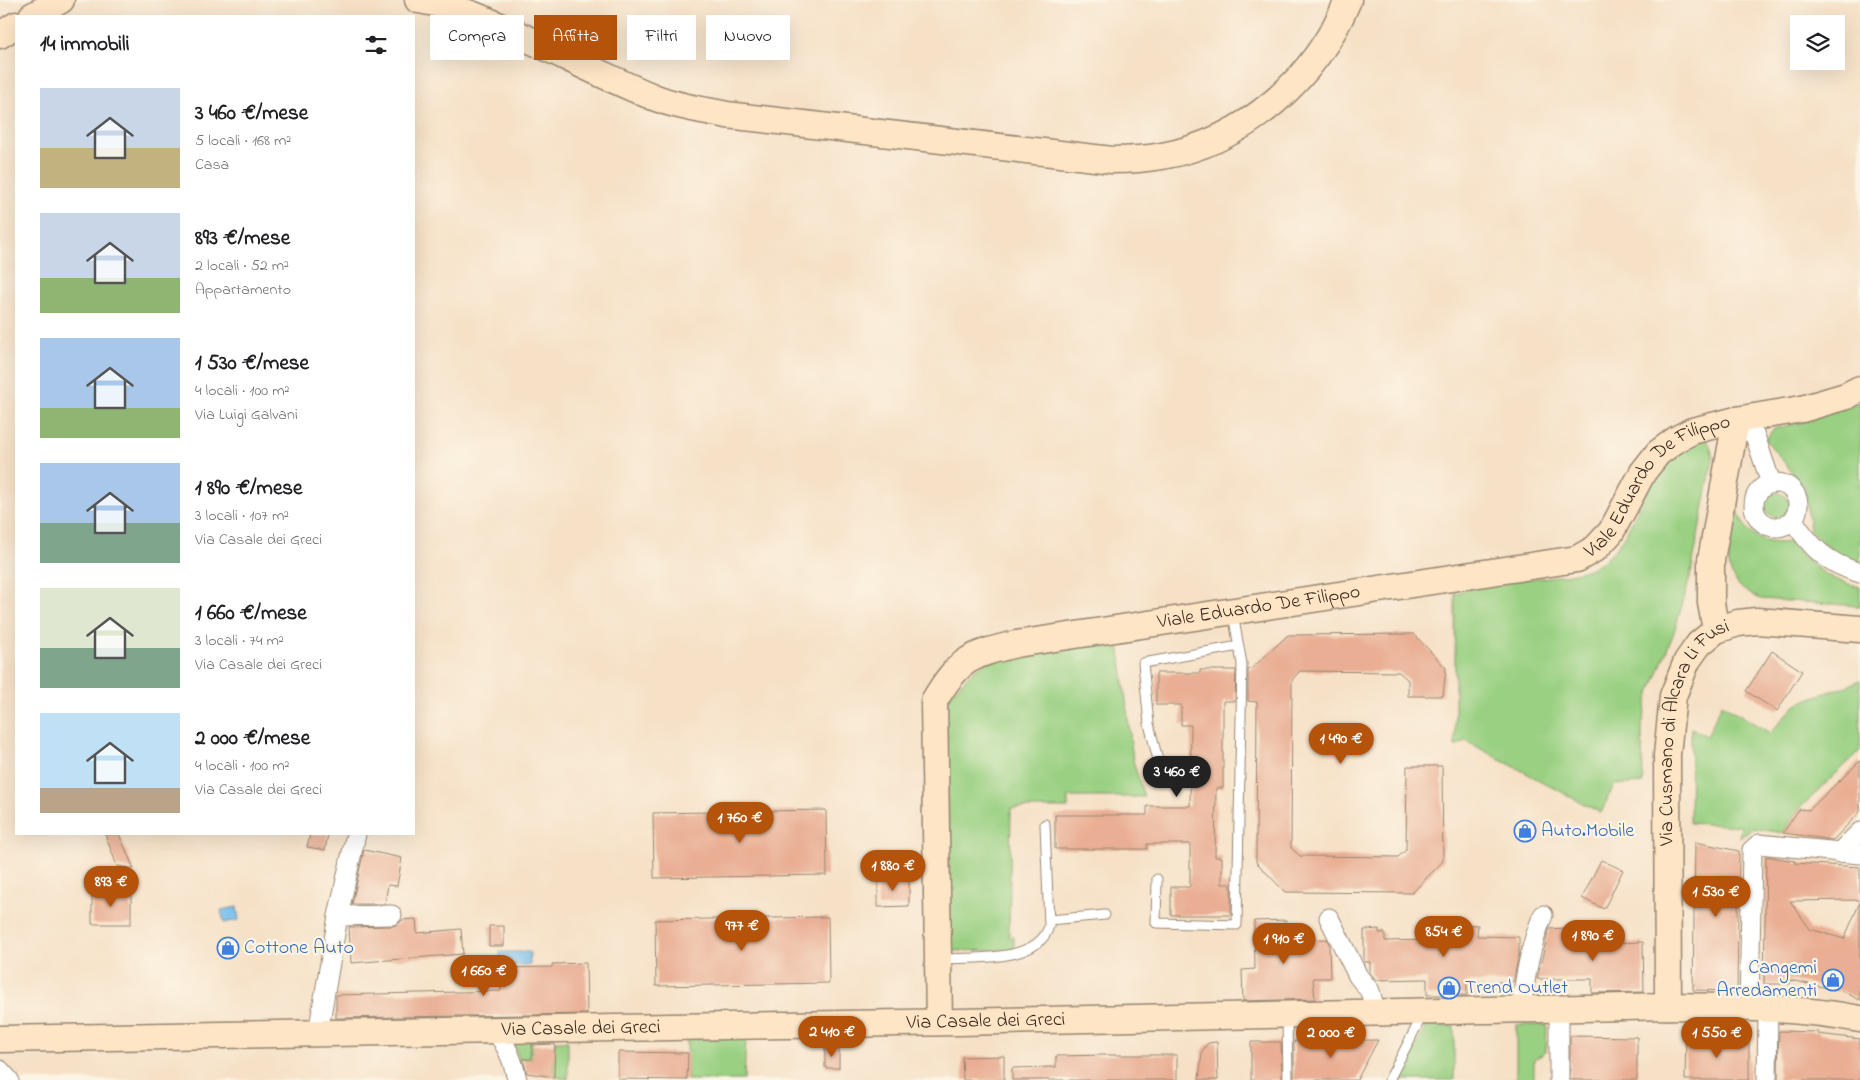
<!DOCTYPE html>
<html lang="it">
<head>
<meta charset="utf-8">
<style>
  body { margin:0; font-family:"Indie Flower",sans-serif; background:#f6f6f6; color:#202124; height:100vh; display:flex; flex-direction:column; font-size:19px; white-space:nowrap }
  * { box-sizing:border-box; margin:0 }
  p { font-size:16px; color:#757577 }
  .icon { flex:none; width:28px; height:28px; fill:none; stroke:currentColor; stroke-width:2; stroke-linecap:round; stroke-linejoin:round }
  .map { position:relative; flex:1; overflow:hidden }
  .sheet { position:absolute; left:15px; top:15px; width:400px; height:820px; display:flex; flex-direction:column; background:#fff; border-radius:0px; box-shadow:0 5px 20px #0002 }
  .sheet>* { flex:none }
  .banner { position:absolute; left:430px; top:15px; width:475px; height:45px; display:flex; gap:10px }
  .buttons { position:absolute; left:1790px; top:15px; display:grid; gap:10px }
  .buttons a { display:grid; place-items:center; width:55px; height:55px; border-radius:0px; background:#fff; box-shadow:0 5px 20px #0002; font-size:25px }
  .price { position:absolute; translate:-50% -42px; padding:0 11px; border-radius:18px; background:#b45309; color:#fff; font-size:16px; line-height:32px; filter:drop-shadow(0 1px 2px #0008) }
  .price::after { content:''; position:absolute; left:50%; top:30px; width:15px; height:11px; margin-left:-8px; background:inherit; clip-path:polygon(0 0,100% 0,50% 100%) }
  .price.selected { background:#222; color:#fff }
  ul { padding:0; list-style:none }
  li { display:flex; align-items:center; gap:15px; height:125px; padding:0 25px }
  li span { display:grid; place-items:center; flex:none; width:140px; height:100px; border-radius:0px; color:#555 }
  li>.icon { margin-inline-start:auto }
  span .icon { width:60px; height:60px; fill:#fffc; stroke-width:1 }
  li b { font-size:21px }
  h2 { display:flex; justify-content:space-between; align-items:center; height:60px; padding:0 25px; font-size:21px }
  .tag { padding:0 18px; border-radius:0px; background:#fff; box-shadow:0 5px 20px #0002; font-size:18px; line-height:45px }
  .tag.selected { background:#b45309; color:#fff }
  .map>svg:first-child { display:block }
  .green { fill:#9ad082; stroke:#6a7d50 }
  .water { fill:#76bded; stroke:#587486 }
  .building { fill:#e9ae93 }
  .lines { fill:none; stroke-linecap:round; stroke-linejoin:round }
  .lane-casing { stroke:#988672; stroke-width:11 }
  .street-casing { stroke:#988672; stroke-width:21 }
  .secondary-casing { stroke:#988672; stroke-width:29 }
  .lane { stroke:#fff; stroke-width:9 }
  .street { stroke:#fff; stroke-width:19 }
  .secondary { stroke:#fde5c5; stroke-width:26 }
  .labels { text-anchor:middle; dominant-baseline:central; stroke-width:4.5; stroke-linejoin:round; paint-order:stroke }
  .street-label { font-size:20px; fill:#3b2a1e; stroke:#fcf5e5 }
  .shop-label { font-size:20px; fill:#366cbe; stroke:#fcf5e5; text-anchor:start }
</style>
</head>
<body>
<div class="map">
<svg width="1860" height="1080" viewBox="0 0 1860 1080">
  <rect width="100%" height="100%" fill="#fcf5e5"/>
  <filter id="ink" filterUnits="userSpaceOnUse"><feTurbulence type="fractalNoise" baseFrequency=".02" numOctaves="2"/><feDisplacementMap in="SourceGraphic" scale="10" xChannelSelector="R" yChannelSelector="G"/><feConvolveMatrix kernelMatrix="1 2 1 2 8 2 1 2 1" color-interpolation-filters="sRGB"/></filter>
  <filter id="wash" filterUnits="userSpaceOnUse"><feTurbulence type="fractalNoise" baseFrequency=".0096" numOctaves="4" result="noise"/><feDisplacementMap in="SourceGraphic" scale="20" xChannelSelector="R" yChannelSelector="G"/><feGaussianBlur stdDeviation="1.12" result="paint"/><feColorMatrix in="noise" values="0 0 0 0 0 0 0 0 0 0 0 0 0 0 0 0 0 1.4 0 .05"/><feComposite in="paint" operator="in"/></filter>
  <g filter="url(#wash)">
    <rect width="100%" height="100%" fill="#f6e1c7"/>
    <path class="green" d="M1860,402V565L1836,554L1810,531L1805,488L1766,440L1773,429L1803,422Z
      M1706,438L1711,448L1713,458L1690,578L1674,632L1648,698L1642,726L1643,783L1614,785L1601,813L1466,741L1455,746V593C1472,589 1490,584 1507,581C1531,578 1578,577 1597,565C1633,543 1639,488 1669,459C1678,450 1695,444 1706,438Z
      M1765 505a12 12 0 1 1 24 0a12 12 0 1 1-24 0Z
      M1737,507C1744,534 1761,546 1789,542C1812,565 1826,580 1860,587V606L1761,599C1714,581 1730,546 1737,507Z
      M1119,642L1133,760L1144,797H1068V808H1011L1009,937H1014V948L1007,950L950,951L946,704L951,694L973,671L985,663L1016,655Z
      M1860,680V751L1799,809L1783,833L1753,828L1739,837L1741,826L1690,823L1691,728L1707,736L1722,704L1770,733C1778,725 1785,715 1794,707C1809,695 1841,691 1860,680Z
      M1516,1025H1547L1546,1052L1534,1060V1080H1505L1516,1079Z
      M1427,1026H1454V1080H1398Z
      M746,1038L744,1080H687V1039Z
      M532,1041V1059H519L514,1044L518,1042Z
      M555,1041H568V1079L554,1077Z"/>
    <path class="water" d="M237,907L239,920L224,923L221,910Z
      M500,952H530V965H500Z"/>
    <g id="blocks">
      <path class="building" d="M1414,634L1446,668L1443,696H1408V680L1399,672L1300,671L1292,680L1291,848L1300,856L1398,857L1406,850L1407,766H1442L1443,861L1412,893L1285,892L1256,862L1257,702L1248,701V669H1251L1288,635Z
        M1772,651L1802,671L1777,711L1746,691Z
        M1200,670H1236L1235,701H1223V788H1216L1215,857H1222V884H1231V915H1171V887H1190V844H1147V849H1055V815H1147V806H1190L1191,725H1181V705H1156V673H1200Z
        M1860,761V812L1833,840L1783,833L1799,809L1809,810Z
        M826,810L827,875L654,878L653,813Z
        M105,834H119L134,869L117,866Z
        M310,834H328L325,850L307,847Z
        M1695,842L1739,851L1737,991L1693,990Z
        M364,850L402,858L397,886L388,885L385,904H352Z
        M1766,856L1795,861V863L1860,867V900L1790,901L1810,929L1844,939L1860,902V1000L1842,991L1790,980V984H1764Z
        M1601,860L1623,870L1604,909L1582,898Z
        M878,877H909V906L878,907Z
        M92,893H131V924H92Z
        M828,917L829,983L656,986L655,920Z
        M416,919L417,933L461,929L463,954L351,963L349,927L392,926L398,924L402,920Z
        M1286,920L1287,940L1327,939L1329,944L1330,978H1313L1315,999L1243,1001L1242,970L1255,969L1254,921Z
        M1432,923L1478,925L1477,936L1519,937V954L1513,982H1467V995H1427V979L1376,980L1370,973V962H1364V930L1379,929V933H1385V941L1427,940Z
        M489,926H504V946H489Z
        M1583,927L1584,944L1643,942L1644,992L1592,993V979H1537L1549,929Z
        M586,963L587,1014L336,1018V995L501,991V968L552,967V964Z
        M1779,1031L1818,1032V1034L1860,1039V1080H1778Z
        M1570,1036L1637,1037V1080H1570Z
        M1686,1037H1749V1080H1685Z
        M1378,1040L1357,1080H1294V1041Z
        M1217,1042L1218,1080H1199L1202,1051L1208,1043Z
        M1251,1042H1281L1282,1080H1251Z
        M555,1044L554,1077L527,1073L523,1059H532V1045Z
        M825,1047H839V1068H825Z
        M618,1052L688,1053L687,1080L618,1079Z
        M1106,1055H1177V1080H1012V1068L1056,1067V1056Z
        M1004,1056V1080H963L962,1057Z"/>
    </g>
  </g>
  <g filter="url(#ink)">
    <use href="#blocks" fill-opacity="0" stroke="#988672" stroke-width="1"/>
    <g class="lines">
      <g class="lane-casing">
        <path id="lane" d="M1162,776L1149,724L1143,663L1239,646
          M1157,879L1156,923L1237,925L1242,664L1233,614
          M1049,920L1105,915
          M941,959C972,957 1039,963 1049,926L1045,824
          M1287,1018L1288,1080
          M1389,1080L1423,1014"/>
      </g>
      <g class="street-casing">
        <path id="street" d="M1736,420L1755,436L1771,483
          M1754 505a22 22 0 1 1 44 0a22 22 0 1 1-44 0Z
          M1793,520C1812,549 1827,563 1860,573
          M1839,853L1860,832
          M338,916L392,915
          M1329,918L1358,976L1370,991L1376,1013
          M1749,1007L1752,850L1759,844L1860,854
          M1521,1010C1525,977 1530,946 1543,915
          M495,1030C507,1046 513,1060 517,1080
          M318,1033L338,916L356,834
          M0,1070L9,1080
          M1559,1080V1009
          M1767,1080L1768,1008"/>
      </g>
      <g class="secondary-casing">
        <g id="secondary">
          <path d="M418,0C458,6 492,22 528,39C571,59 613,81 656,98C679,107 703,110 727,115L1112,160C1129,160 1145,159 1162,156C1246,141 1316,78 1348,0"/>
          <path d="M32,16L61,0"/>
          <path d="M0,35L16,25"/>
          <path d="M1716,630L1711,603V560L1736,420"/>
          <path id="s1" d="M1668,1006L1667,755L1673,696L1687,661L1699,644L1716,630L1738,623L1757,621L1860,629"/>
          <path id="s2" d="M939,1022L934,701C959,659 970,655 1016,644L1577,559L1596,548L1611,532L1643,472L1658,453L1677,439L1692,431L1736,420L1802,409L1846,396L1860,389"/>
          <path id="s3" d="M0,1039L959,1022L1668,1006C1732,1007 1796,1007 1860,1019"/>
        </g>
      </g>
      <use href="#lane" class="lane"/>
      <use href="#street" class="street"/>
      <use href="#secondary" class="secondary"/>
    </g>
  </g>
  <defs>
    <g id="shop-ring" transform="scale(1.125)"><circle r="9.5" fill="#fcf5e5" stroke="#3f7fe0" stroke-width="1.5"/><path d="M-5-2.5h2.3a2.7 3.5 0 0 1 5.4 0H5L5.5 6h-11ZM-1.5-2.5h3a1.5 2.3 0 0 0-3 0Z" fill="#3f7fe0"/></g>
  </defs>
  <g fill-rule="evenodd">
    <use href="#shop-ring" x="1525" y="831"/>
    <use href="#shop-ring" x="228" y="948"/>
    <use href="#shop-ring" x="1833" y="980"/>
    <use href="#shop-ring" x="1449" y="988"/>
  </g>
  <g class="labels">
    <g class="street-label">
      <text stroke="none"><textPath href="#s2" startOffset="1106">Viale Eduardo De Filippo</textPath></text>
      <text stroke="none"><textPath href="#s2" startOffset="671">Viale Eduardo De Filippo</textPath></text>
      <text stroke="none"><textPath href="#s1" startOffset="282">Via Cusmano di Alcara Li Fusi</textPath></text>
      <text stroke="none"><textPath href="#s3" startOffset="986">Via Casale dei Greci</textPath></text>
      <text stroke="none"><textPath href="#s3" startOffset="581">Via Casale dei Greci</textPath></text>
    </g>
    <g class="shop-label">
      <text x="1541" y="831">Auto.Mobile</text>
      <text x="244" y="948">Cottone Auto</text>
      <text x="1817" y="968" text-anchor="end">Cangemi<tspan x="1817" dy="23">Arredamenti</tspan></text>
      <text x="1465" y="988">Trend Outlet</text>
    </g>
  </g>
</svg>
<div class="buttons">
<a><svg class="icon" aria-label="layers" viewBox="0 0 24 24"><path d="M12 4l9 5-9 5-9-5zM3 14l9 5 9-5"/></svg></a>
</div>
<b class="price" style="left:1341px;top:765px">1 490 €</b>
<b class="price selected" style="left:1177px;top:798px">3 460 €</b>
<b class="price" style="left:740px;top:844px">1 760 €</b>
<b class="price" style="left:893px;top:892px">1 880 €</b>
<b class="price" style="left:111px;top:908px">893 €</b>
<b class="price" style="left:1716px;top:918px">1 530 €</b>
<b class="price" style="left:742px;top:952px">977 €</b>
<b class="price" style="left:1444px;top:958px">854 €</b>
<b class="price" style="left:1593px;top:962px">1 890 €</b>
<b class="price" style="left:1284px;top:965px">1 910 €</b>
<b class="price" style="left:484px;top:997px">1 660 €</b>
<b class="price" style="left:832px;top:1058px">2 410 €</b>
<b class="price" style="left:1331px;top:1059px">2 000 €</b>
<b class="price" style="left:1717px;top:1059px">1 550 €</b>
<div class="banner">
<a class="tag">Compra</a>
<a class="tag selected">Affitta</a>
<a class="tag">Filtri</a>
<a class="tag">Nuovo</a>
</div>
<section class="sheet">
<h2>14 immobili<svg class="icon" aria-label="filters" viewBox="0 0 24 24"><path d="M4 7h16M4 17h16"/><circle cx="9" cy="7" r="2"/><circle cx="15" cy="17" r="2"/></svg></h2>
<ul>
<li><span style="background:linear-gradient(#c9d6e8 60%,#c2b280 0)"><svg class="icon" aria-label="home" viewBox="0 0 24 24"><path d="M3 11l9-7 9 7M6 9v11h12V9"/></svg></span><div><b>3 460 €/mese</b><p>5 locali · 168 m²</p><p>Casa</p></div></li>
<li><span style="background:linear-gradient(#c9d6e8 65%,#8fb573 0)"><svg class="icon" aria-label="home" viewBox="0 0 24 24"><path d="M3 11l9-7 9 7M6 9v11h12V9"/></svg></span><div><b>893 €/mese</b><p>2 locali · 52 m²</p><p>Appartamento</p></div></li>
<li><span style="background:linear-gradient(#a9c7e8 70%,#8fb573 0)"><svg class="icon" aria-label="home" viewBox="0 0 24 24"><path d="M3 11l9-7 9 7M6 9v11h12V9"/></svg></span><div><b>1 530 €/mese</b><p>4 locali · 100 m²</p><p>Via Luigi Galvani</p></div></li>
<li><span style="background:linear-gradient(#a9c7e8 60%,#7fa58c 0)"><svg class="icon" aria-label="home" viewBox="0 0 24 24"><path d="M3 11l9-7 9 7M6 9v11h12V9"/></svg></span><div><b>1 890 €/mese</b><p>3 locali · 107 m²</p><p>Via Casale dei Greci</p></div></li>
<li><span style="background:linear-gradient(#dfe7d0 60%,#7fa58c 0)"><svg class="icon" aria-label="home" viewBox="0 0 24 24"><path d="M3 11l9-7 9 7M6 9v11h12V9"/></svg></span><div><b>1 660 €/mese</b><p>3 locali · 74 m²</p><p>Via Casale dei Greci</p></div></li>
<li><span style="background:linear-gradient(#bfe0f5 75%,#b9a48a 0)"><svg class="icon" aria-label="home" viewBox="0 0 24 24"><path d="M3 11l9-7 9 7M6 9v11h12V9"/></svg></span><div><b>2 000 €/mese</b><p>4 locali · 100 m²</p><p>Via Casale dei Greci</p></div></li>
</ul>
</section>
</div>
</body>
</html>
